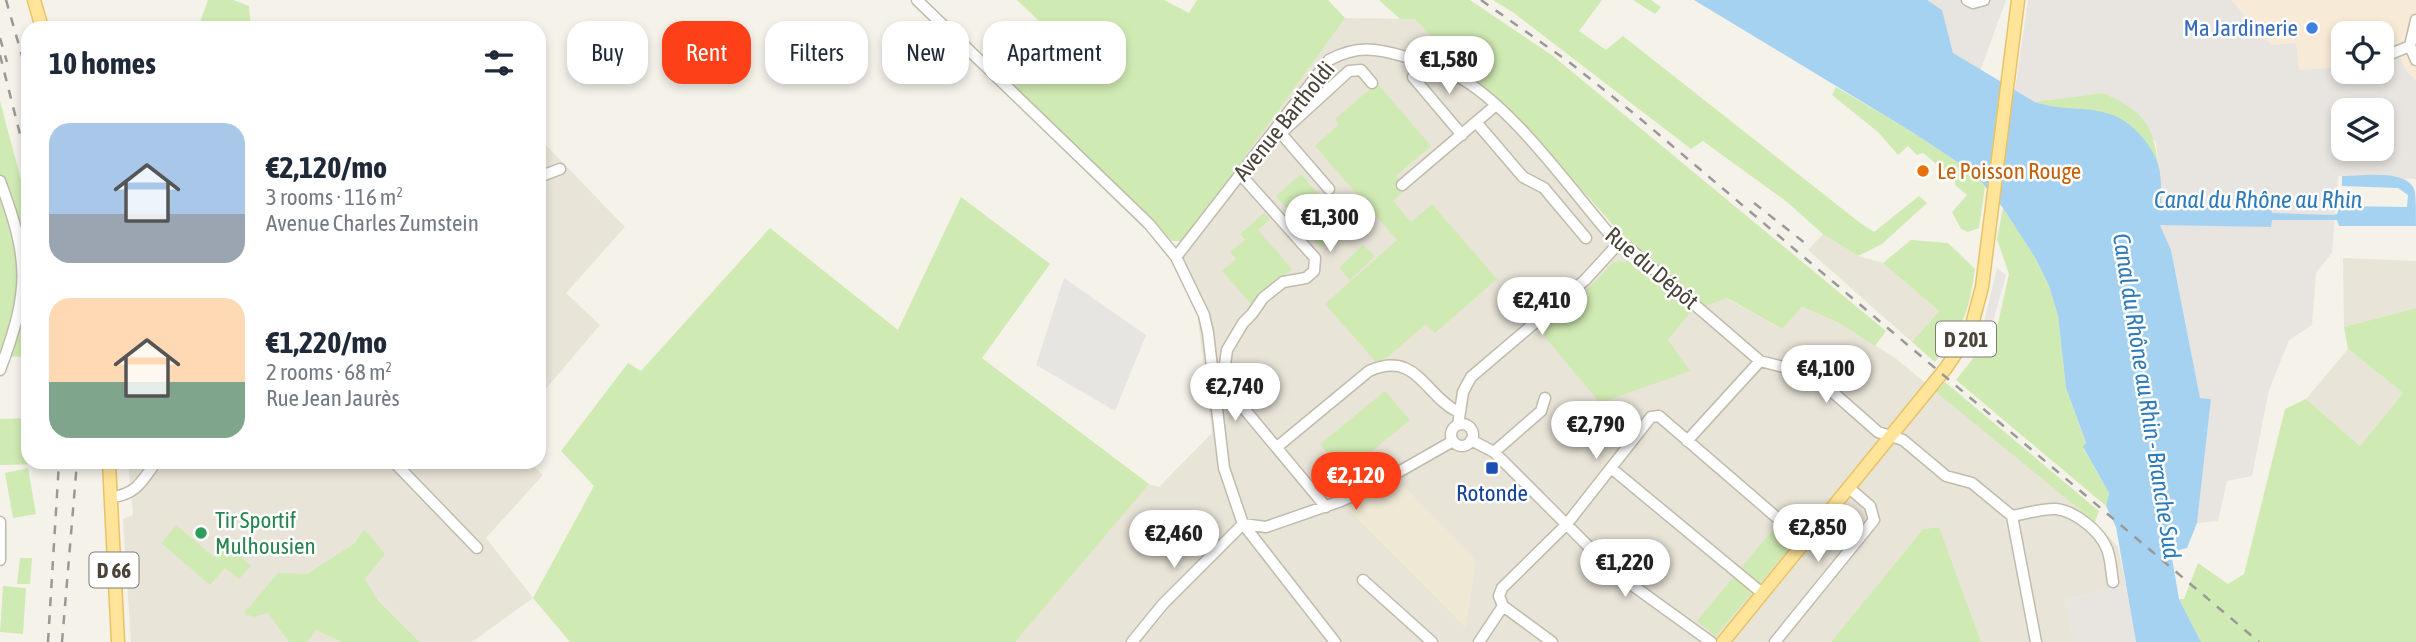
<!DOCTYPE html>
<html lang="en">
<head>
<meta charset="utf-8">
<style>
  body { margin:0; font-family:"Asap Condensed",sans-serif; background:#f2f2f3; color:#1f2937; height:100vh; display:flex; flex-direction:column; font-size:26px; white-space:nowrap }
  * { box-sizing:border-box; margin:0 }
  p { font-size:23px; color:#747a83 }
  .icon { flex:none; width:38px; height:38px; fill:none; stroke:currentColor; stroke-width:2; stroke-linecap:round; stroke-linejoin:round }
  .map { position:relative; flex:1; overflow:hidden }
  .sheet { position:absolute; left:21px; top:21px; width:525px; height:448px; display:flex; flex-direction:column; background:#fff; border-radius:21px; box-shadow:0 4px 10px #0003 }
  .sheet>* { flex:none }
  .top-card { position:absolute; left:567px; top:21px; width:665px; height:63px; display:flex; gap:14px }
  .tools { position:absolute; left:2331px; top:21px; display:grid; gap:14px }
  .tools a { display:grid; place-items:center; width:63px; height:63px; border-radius:14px; background:#fff; box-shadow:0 4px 10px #0003; font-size:35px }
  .price { position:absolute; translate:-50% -60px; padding:0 16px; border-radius:24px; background:#fff; color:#222; font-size:23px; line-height:46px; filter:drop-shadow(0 2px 4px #0008) }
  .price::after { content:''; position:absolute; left:50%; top:42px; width:21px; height:16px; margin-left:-10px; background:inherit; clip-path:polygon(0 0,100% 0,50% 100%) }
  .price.active { background:#fe4019; color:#fff }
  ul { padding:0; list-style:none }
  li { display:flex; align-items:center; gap:21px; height:175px; padding:0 28px }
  li span { display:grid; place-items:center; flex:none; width:196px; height:140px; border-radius:21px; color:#555 }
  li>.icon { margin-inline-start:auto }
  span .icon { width:84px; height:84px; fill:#fffc; stroke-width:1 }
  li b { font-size:30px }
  h2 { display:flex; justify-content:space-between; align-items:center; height:84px; padding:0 28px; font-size:30px }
  .tag { padding:0 24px; border-radius:21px; background:#fff; box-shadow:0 4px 10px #0003; font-size:24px; line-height:63px }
  .tag.active { background:#fe4019; color:#fff }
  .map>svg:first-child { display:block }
  .residential { fill:#e9e4d8 }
  .commercial { fill:#f7ead6 }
  .industrial { fill:#e8e4df; fill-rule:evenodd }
  .education { fill:#efe8d4 }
  .green { fill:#d0eab3 }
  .parking { fill:#e7e5e2 }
  .water { fill:#a6d2f2 }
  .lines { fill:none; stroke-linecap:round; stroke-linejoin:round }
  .minor-casing { stroke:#c1bbac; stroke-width:13 }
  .major-casing { stroke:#e7c367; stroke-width:15 }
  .minor { stroke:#fff; stroke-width:10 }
  .major { stroke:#ffe49a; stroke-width:12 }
  .rail { stroke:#999; stroke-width:2.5; stroke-dasharray:9 9; stroke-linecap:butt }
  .shop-dot { fill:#3f7fe0; stroke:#fff; stroke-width:2.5 }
  .food-dot { fill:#e8710a; stroke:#fff; stroke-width:2.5 }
  .transit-dot { fill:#1a4fb4; stroke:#fff; stroke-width:2.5 }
  .leisure-dot { fill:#2e9e5b; stroke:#fff; stroke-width:2.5 }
  .labels { text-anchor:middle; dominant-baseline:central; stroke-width:5; stroke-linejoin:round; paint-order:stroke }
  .shield { fill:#fff; stroke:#807b74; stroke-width:2 }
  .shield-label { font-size:21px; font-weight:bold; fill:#4a4338 }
  .shop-label { font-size:23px; fill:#366cbe; stroke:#fff; text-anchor:end }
  .street-label { font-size:23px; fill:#4a4338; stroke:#fff }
  .food-label { font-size:23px; fill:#c56008; stroke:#fff; text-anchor:start }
  .transit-label { font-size:23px; fill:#164399; stroke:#fff }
  .leisure-label { font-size:23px; fill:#27864d; stroke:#fff; text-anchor:start }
  .water-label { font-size:24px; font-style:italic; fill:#2d7bba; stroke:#fff }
</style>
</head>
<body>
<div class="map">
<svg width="2416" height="642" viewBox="0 0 2416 642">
  <rect width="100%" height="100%" fill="#f5f2ea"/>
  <path class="residential" d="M1345,18L1414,19L1462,65L1628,261L1613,262L1596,281L1689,370L1668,340L1691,312L1726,298L1782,329L1801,307L1839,323L1894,357L2095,522L2118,547L2126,586L2066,599L2074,642H1981L1938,527L1923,529L1831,642H1014L1108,526L1149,484L1159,487L1212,433L1197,313L1171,258Z
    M539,138L625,227L566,293L600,325L539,397Z
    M1823,234L1858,256L1883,263L1939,311L1912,342L1808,250Z
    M2343,258L2416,261V308L2344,327Z
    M2348,349L2403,393L2360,446L2306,399Z
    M128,462H529L543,475L486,538L533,598L472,642H420L378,599L358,642H131L123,519L133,515Z"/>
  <path class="commercial" d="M2231,0H2416V80L2407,72L2394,47L2382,55V33H2343V67L2299,70L2272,45Z"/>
  <path class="industrial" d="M1926,0H2006L1980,71L1952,53L1942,12Z
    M2028,0H2231L2272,45L2296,43L2299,70L2343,67V72H2382V55L2394,47L2407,72L2416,80V179L2338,176L2332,253L2316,273L2312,325L2289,340L2269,390L2252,476L2227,481L2218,521L2197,523L2211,399H2200L2171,250L2160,225L2161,192L2156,142L2104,93L2035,102L2015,90ZM2343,110H2382V149H2343Z
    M2126,586L2136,642H2074L2066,599Z"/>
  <path class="education" d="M1403,485L1476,559L1466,628L1347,508L1376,493L1382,501Z"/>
  <path class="green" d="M208,0H233L249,6L251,28H198Z
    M1017,0H1164L1189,13L1197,0H1328L1345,18L1184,241H1172L1007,79L1045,27Z
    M1379,0H1470L1553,56L1886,331L1875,346L1839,323L1802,307L1782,329L1727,298L1706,306L1620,233L1537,139L1414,19H1400Z
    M1493,0H1602L1579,31L1606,50L1623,36L1859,222L1874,232L1919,196L1927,203L1882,244L1858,256L1823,234L1787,202L1703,141L1691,149L1514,13Z
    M1633,0H1651L1661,7L1655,14Z
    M1377,83L1431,146L1396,176L1406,188L1393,201L1411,222L1432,204L1497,279L1435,333L1426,324L1388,357L1376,362L1325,304L1397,240L1315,146L1339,124L1335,119Z
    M1836,87L1912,132L1974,173L1985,186L1979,228L1968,232L1961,229L1952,212L1967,195L1955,185V179L1923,153L1917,155L1908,146L1898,155L1878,132L1832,95Z
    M2103,93C2141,110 2153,122 2158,164L2142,137L2109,114L2047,107L2035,102Z
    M0,101L28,206V357L0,356Z
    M1301,174L1318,194L1312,200L1340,231L1321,248L1276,196Z
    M961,197L1050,264L982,358L1149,484L1015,642H570L533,598L594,486L561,451L628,363L641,371L770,228L898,330Z
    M2003,208L2036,259L2049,286L2058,316L2066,388L2086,444L2083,448L2109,493L2106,506L1956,380L1997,328L2009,274L1997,239Z
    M1264,213L1270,219L1258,230L1292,269L1251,304L1222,271L1236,259L1230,252L1245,240L1240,234Z
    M1911,240L1948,243L1975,269C1968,315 1964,326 1935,362L1912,342L1939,311L1883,263Z
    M1363,245L1375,256L1350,280L1339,268Z
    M1628,261L1691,312L1668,340L1690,371L1600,403L1540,331L1596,281L1613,262Z
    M2416,308V642H2201L2179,599H2184L2198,563L2228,584L2244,574L2285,409L2306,399L2360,446L2403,393L2348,349L2344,327Z
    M1945,382L2099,511L2095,522L1936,392Z
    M1385,391L1410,420L1344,474L1320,444Z
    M28,418V462H43V464L0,465V419Z
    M28,468L36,514L13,518L5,473Z
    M176,525L214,557L227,544L251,566L239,579L225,568L210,585L161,543Z
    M1775,527L1794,542L1716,636L1697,621Z
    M1939,527L1981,642H1831L1923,529Z
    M364,529L385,554L365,579L377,599L420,642H342L316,630L307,642H289L268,613L253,617L244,613L278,573L307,574L354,544Z
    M20,558H32L30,584H17Z
    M3,586L26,588L23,634L0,632Z"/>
  <path class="parking" d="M1997,268L2006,275L1991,329L1983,326Z
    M1064,278L1146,335L1115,411L1036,365Z"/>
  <path class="water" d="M1694,0H1927L1942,10L1953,53L2035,102C2059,111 2086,106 2110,114C2131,121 2151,143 2158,164C2162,177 2161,194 2161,207H2271L2272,213L2333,215L2337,214L2340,206L2407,207L2408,195L2398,188L2342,186V176C2361,176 2410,168 2415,192C2416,202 2416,216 2416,226H2339L2337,220H2272L2271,227L2160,225L2171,250L2200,398L2211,399L2197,523L2187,548L2171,552L2179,599L2201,642H2136L2116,527L2106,506L2109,493L2083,447L2086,443L2066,388L2058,316L2049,286L2036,259L2003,208L1974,173L1912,132Z"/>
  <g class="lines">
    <g class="minor-casing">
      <path id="minor" d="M917,0L1149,224L1176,257L1204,315L1208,333L1224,468L1243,524L1335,642
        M1967,0L1973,3L1984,0
        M2416,20L2410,46L2416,60
        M2393,53L2410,46
        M1413,77L1462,135
        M1476,122L1523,177L1544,188L1586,238
        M1278,130L1329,189
        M1281,133L1349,71L1361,70L1372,83
        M1241,175L1315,258L1314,271L1306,278L1283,282L1263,298L1252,314L1243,323L1227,350L1224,372L1227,384L1236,399L1326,507
        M539,177L560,169
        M0,181C30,261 30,290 0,370
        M1402,185L1496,105
        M1176,257L1329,60C1357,45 1376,48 1406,57C1427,63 1452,71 1470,84C1524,121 1574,194 1618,244L1630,249L1760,361L1799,371L1819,380L1878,432L1903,440L1946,476L1972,483L2012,516L2036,642
        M1451 435a11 11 0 1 1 22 0a11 11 0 1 1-22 0Z
        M1458,425L1463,392L1471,377L1585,280L1618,244
        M1471,440L1494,452L1614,572L1711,642
        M1687,441L1760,361
        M1277,447L1369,371C1417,350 1424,395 1458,412
        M1494,452L1541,411L1545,398
        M394,462L477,548
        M1611,468L1762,593
        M111,497C136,495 142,481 156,462
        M2012,516C2025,514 2042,508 2056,509C2075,511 2100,531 2107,549C2111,559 2111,571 2113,582
        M0,522V560
        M1363,580L1432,642
        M1503,606L1552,642
        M1132,642L1163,604L1243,524L1266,527L1341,501L1367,490L1453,441
        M1479,642L1503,606L1499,596L1502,588L1566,525L1651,417L1659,416L1804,541
        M1775,642L1874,520L1870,506L1848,487"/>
    </g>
    <g class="major-casing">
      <path id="major" d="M34,0L42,28
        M109,462L118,642
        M1723,642L1946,368L1970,332L1982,287L2018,0"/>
    </g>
    <use href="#minor" class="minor"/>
    <use href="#major" class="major"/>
    <path class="rail" d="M6,0L28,77
      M1481,0L1569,62L1637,116L2259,642
      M0,38L7,62
      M0,55L28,166
      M1754,203L1810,247
      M48,642L59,462
      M62,642L77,462"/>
  </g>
  <circle class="shop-dot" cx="2312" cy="28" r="7"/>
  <circle class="food-dot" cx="1923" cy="171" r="7"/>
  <rect class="transit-dot" x="1485" y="461" width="14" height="14" rx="3.5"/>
  <circle class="leisure-dot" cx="201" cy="533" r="7"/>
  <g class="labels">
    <g class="shield">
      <rect x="1936" y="321.5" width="60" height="35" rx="5"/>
      <rect x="89.5" y="552.5" width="49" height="35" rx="5"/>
    </g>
    <g class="shield-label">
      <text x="1966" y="339">D 201</text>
      <text x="114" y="570">D 66</text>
    </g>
    <g class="shop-label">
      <text x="2298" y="28">Ma Jardinerie</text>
    </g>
    <g class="street-label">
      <text transform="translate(1284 121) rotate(-51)">Avenue Bartholdi</text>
      <text transform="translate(1652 268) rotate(40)">Rue du Dépôt</text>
    </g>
    <g class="food-label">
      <text x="1937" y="171">Le Poisson Rouge</text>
    </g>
    <g class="transit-label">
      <text x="1492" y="493">Rotonde</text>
    </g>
    <g class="leisure-label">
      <text x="215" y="520">Tir Sportif<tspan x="215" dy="26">Mulhousien</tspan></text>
    </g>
    <g class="water-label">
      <text x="2258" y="199">Canal du Rhône au Rhin</text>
      <text transform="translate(2147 396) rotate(81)">Canal du Rhône au Rhin - Branche Sud</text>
    </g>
  </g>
</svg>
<div class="tools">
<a><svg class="icon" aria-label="locate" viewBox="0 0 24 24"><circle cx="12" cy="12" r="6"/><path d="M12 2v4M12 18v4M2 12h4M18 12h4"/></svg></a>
<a><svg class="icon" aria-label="layers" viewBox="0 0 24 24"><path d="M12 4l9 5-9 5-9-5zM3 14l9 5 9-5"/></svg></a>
</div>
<b class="price" style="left:1449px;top:96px">€1,580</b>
<b class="price" style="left:1330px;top:254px">€1,300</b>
<b class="price" style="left:1542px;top:337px">€2,410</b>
<b class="price" style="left:1826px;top:405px">€4,100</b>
<b class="price" style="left:1235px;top:423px">€2,740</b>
<b class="price" style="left:1596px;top:461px">€2,790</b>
<b class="price active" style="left:1356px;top:512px">€2,120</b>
<b class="price" style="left:1818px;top:564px">€2,850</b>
<b class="price" style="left:1174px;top:570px">€2,460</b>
<b class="price" style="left:1625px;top:599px">€1,220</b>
<div class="top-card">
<a class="tag">Buy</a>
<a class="tag active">Rent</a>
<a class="tag">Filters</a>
<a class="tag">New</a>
<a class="tag">Apartment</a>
</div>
<section class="sheet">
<h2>10 homes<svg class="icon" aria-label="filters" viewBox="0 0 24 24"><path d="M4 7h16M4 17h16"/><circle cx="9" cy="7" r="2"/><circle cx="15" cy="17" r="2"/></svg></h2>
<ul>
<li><span style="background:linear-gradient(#a9c7e8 65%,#9aa5b1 0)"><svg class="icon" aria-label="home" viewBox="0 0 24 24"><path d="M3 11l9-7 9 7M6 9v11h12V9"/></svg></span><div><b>€2,120/mo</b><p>3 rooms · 116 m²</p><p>Avenue Charles Zumstein</p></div></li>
<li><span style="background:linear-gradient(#ffd9b3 60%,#7fa58c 0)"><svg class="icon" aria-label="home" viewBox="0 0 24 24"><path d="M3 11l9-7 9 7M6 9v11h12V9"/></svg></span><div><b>€1,220/mo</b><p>2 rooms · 68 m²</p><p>Rue Jean Jaurès</p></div></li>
</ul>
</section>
</div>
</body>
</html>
